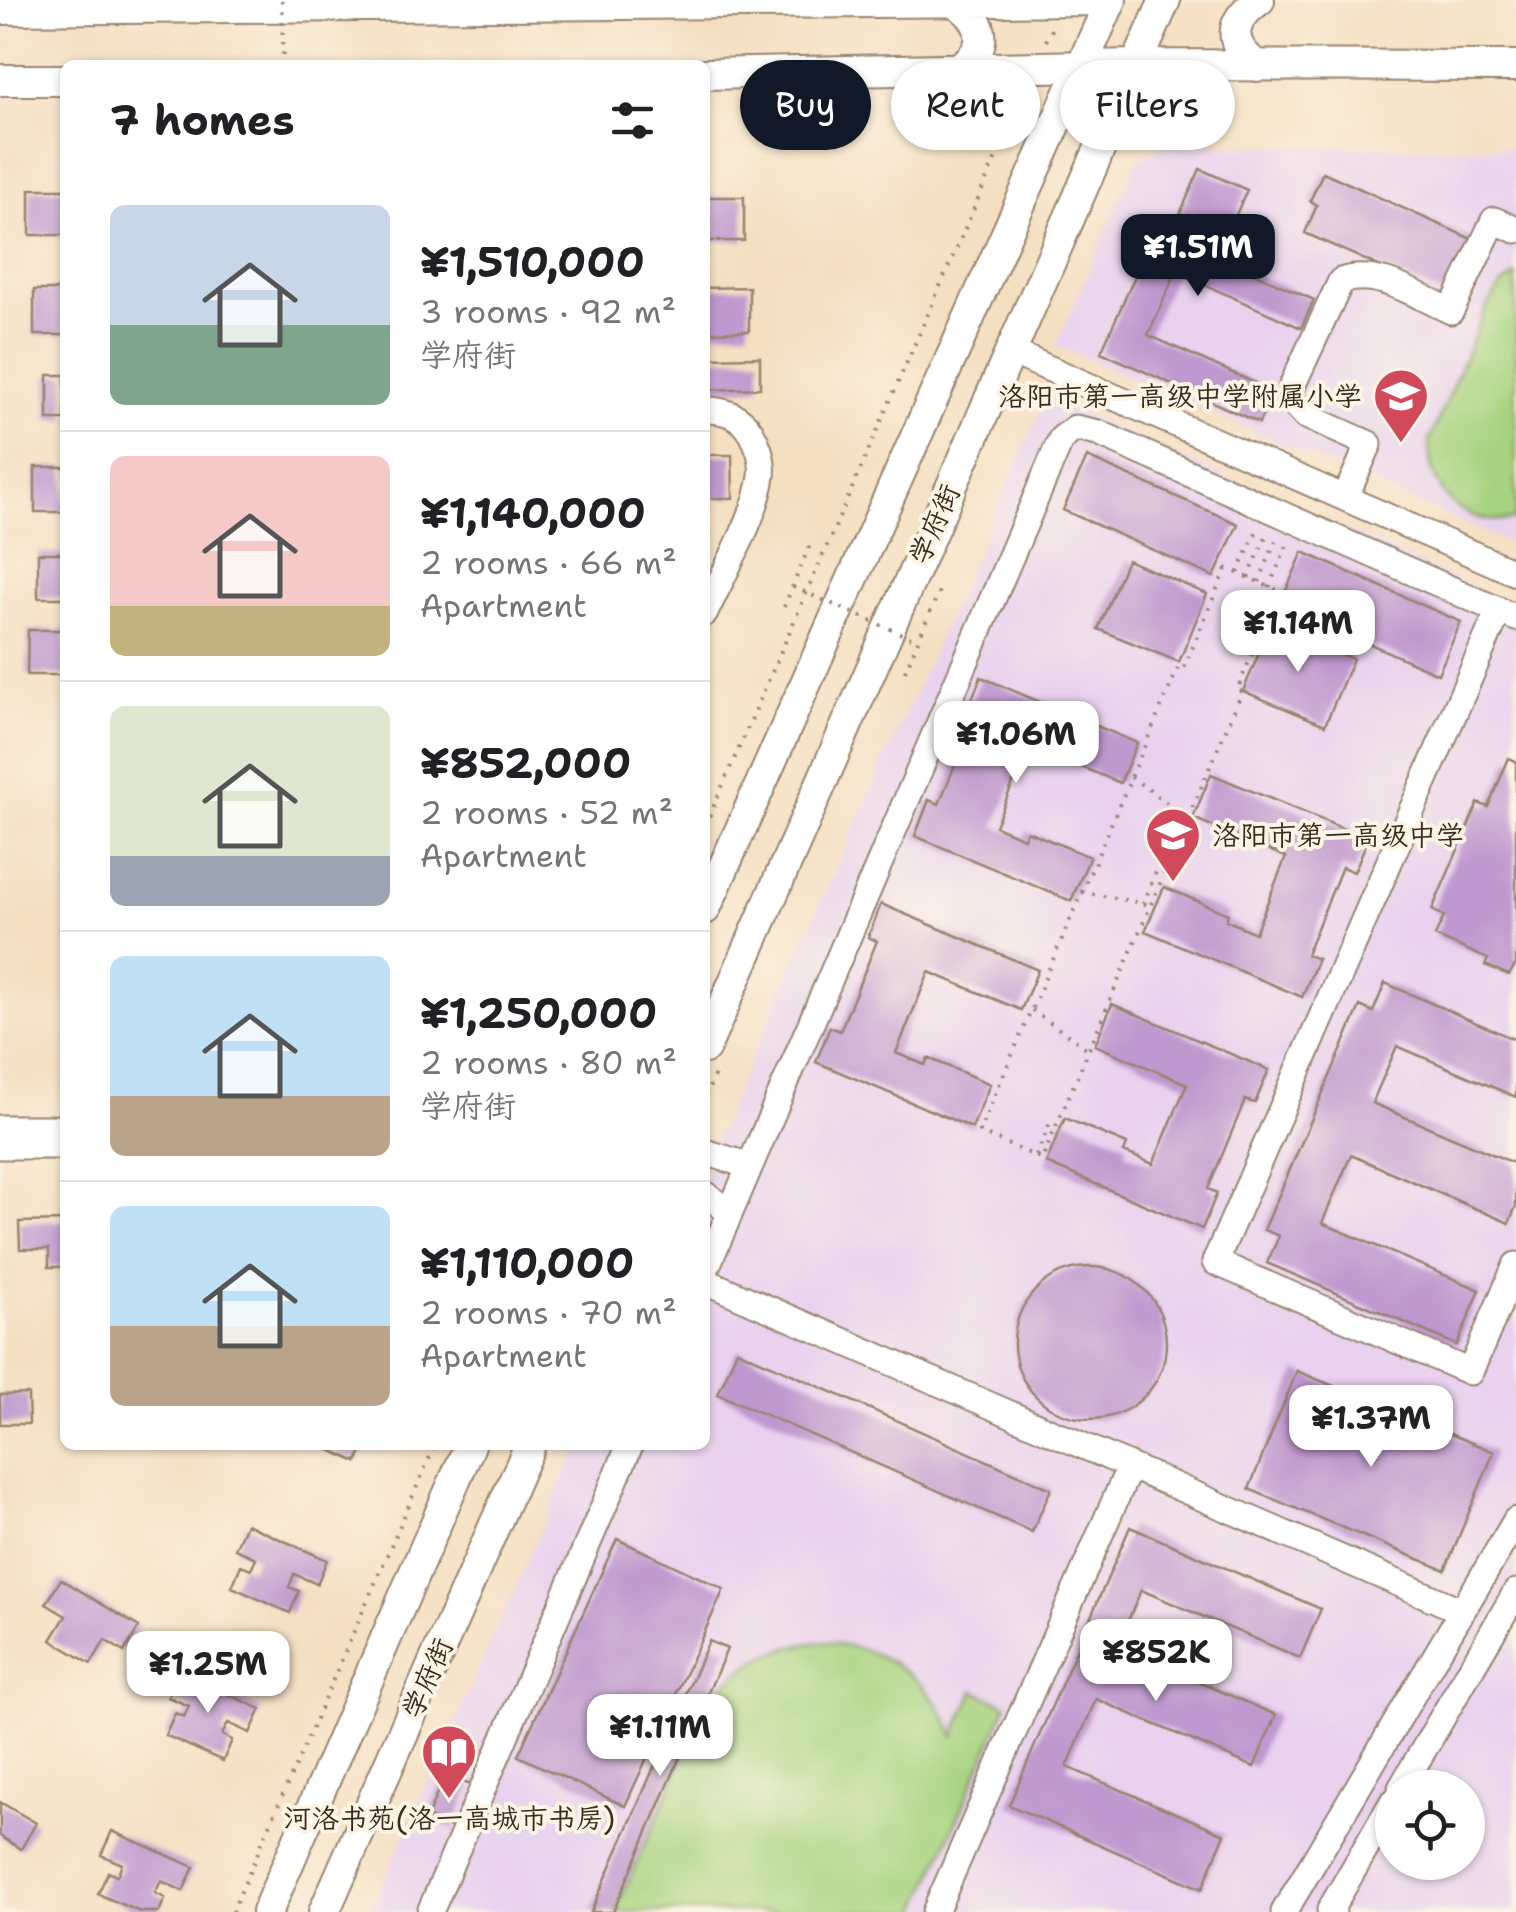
<!DOCTYPE html>
<html lang="en">
<head>
<meta charset="utf-8">
<style>
  body { margin:0; font-family:"Shantell Sans","LXGW WenKai TC",sans-serif; background:#f2f2f2; color:#202124; height:100vh; display:flex; flex-direction:column; font-size:38px; white-space:nowrap }
  * { box-sizing:border-box; margin:0 }
  p { font-size:32px; color:#757577 }
  .icon { flex:none; width:55px; height:55px; fill:none; stroke:currentColor; stroke-width:2; stroke-linecap:round; stroke-linejoin:round }
  .map { position:relative; flex:1; overflow:hidden }
  .drawer { position:absolute; left:60px; top:60px; width:650px; height:1390px; display:flex; flex-direction:column; background:#fff; border-radius:15px; box-shadow:0 2px 8px #0004 }
  .drawer>* { flex:none }
  .banner { position:absolute; left:740px; top:60px; width:625px; height:90px; display:flex; gap:20px }
  .buttons { position:absolute; left:1375px; top:1770px; display:grid; gap:20px }
  .buttons a { display:grid; place-items:center; width:110px; height:110px; border-radius:50%; background:#fff; box-shadow:0 2px 8px #0004; font-size:50px }
  .price { position:absolute; translate:-50% -85px; padding:0 22px; border-radius:20px; background:#fff; color:#222; font-size:32px; line-height:65px; filter:drop-shadow(0 2px 5px #0008) }
  .price::after { content:''; position:absolute; left:50%; top:60px; width:30px; height:22px; margin-left:-15px; background:inherit; clip-path:polygon(0 0,100% 0,50% 100%) }
  .price.on { background:#111827; color:#fff }
  ul { padding:0; list-style:none }
  li { display:flex; align-items:center; gap:30px; height:250px; padding:0 50px }
  li+li { border-top:2px solid #e0e0e0 }
  li span { display:grid; place-items:center; flex:none; width:280px; height:200px; border-radius:15px; color:#555 }
  li>.icon { margin-inline-start:auto }
  span .icon { width:120px; height:120px; fill:#fffc; stroke-width:1 }
  li b { font-size:42px }
  h2 { display:flex; justify-content:space-between; align-items:center; height:120px; padding:0 50px; font-size:42px }
  .chip { padding:0 35px; border-radius:45px; background:#fff; box-shadow:0 2px 8px #0004; font-size:35px; line-height:90px }
  .chip.on { background:#111827; color:#fff }
  .map>svg:first-child { display:block }
  .built { fill:#e8d2ee; fill-rule:evenodd }
  .green { fill:#a7d37f; stroke:#717e4e; stroke-width:2.5 }
  .building { fill:#bf98cf }
  .lines { fill:none; stroke-linecap:round; stroke-linejoin:round }
  .minor-casing { stroke:#988470; stroke-width:29 }
  .major-casing { stroke:#988470; stroke-width:34 }
  .path { stroke:#988470; stroke-width:4; stroke-dasharray:2.5 8; stroke-linecap:butt }
  .minor { stroke:#fff; stroke-width:25 }
  .major { stroke:#fff; stroke-width:30 }
  .path-bridge { stroke:#988470; stroke-width:4; stroke-dasharray:2.5 8; stroke-linecap:butt }
  .labels { text-anchor:middle; dominant-baseline:central; stroke-width:8; stroke-linejoin:round; paint-order:stroke }
  .poi-label { font-size:28px; fill:#3b2a1e; stroke:#fcf5e5; text-anchor:end }
  .street-label { font-size:28px; fill:#3b2a1e; stroke:#fcf5e5 }
</style>
</head>
<body>
<div class="map">
<svg width="1516" height="1912" viewBox="0 0 1516 1912">
  <rect width="100%" height="100%" fill="#fcf5e5"/>
  <filter id="ink" filterUnits="userSpaceOnUse"><feTurbulence type="fractalNoise" baseFrequency=".01" numOctaves="2"/><feDisplacementMap in="SourceGraphic" scale="20" xChannelSelector="R" yChannelSelector="G"/><feConvolveMatrix kernelMatrix="1 2 1 2 8 2 1 2 1" color-interpolation-filters="sRGB"/></filter>
  <filter id="wash" filterUnits="userSpaceOnUse"><feTurbulence type="fractalNoise" baseFrequency=".0048" numOctaves="4" result="noise"/><feDisplacementMap in="SourceGraphic" scale="40" xChannelSelector="R" yChannelSelector="G"/><feGaussianBlur stdDeviation="2.25" result="paint"/><feColorMatrix in="noise" values="0 0 0 0 0 0 0 0 0 0 0 0 0 0 0 0 0 1.4 0 .05"/><feComposite in="paint" operator="in"/></filter>
  <g filter="url(#wash)">
    <rect width="100%" height="100%" fill="#f4dfc1"/>
    <path class="built" d="M1165,145L1516,148V546L1056,345L1138,159Z
      M1046,398L1516,606V1550L1432,1692L1516,1554V1912H370L579,1445H705V1162ZM1392,1788H1468V1862H1392Z"/>
    <path class="green" d="M1516,275V519C1465,529 1427,492 1429,441L1486,308L1502,285Z
      M823,1642C883,1647 932,1679 954,1736L974,1691L1007,1705L917,1912H615L708,1703C738,1665 775,1645 823,1642Z"/>
    <g id="blocks">
      <path class="building" d="M1200,169L1247,190L1217,257L1314,300L1301,328L1176,272L1148,335L1273,391L1259,423L1101,352L1156,229L1170,236Z
        M1323,172L1476,241L1450,298L1305,233L1317,205L1310,201Z
        M30,189H65V235H30Z
        M705,197H744V241H705Z
        M749,287V331L705,332V288Z
        M34,290H65V335H34Z
        M760,357V388L705,390V358Z
        M48,375H65V420H48Z
        M705,455H732L733,498H705Z
        M1087,457L1238,524L1214,577L1063,510Z
        M35,467H65V512H35Z
        M1303,552L1461,622L1438,674L1280,604Z
        M38,553H65V598H38Z
        M1127,560L1207,594L1179,662L1098,629Z
        M1271,625L1353,659L1325,725L1243,691Z
        M28,630H65V675H27Z
        M981,677L1137,743L1120,783L1029,745L995,826L1024,838L1027,831L1090,857L1071,901L915,836L929,800L939,804L976,714L967,711Z
        M1509,758L1516,761V964L1509,975L1485,965L1488,959L1435,936L1444,916L1432,910L1478,803L1488,807Z
        M1211,774L1368,839L1354,872L1342,867L1306,955L1318,959L1302,997L1145,931L1164,887L1228,914L1226,920L1255,933L1286,857L1193,818Z
        M881,904L1038,970L1021,1010L929,972L896,1053L925,1065L928,1058L990,1084L972,1128L816,1062L830,1027L840,1031L877,941L868,937Z
        M1385,983L1516,1040V1097L1397,1046L1372,1103L1516,1164V1206L1509,1223L1351,1155L1322,1223L1480,1290L1457,1345L1267,1263L1279,1236L1264,1230L1360,1006L1373,1012Z
        M1112,1004L1269,1070L1255,1103L1245,1100L1208,1189L1217,1193L1202,1229L1046,1163L1065,1118L1127,1144L1124,1152L1153,1164L1187,1084L1095,1045Z
        M65,1221V1267H49V1249H20L19,1222Z
        M1014 1343a76 76 0 1 1 152 0a76 76 0 1 1-152 0Z
        M737,1350L1051,1489L1032,1532L718,1394Z
        M1297,1371L1494,1452L1445,1570L1249,1489Z
        M28,1394L29,1424H0V1395Z
        M319,1445H365L357,1462Z
        M246,1524L327,1560L317,1584L294,1574L289,1587L299,1591L290,1613L232,1587L241,1565L251,1569L256,1558L235,1549Z
        M1130,1527L1321,1609L1300,1658L1141,1590L1117,1647L1276,1715L1254,1767L1096,1699L1067,1767L1225,1834L1202,1889L1009,1805Z
        M617,1539L724,1589L625,1806L518,1756Z
        M61,1579L139,1627L124,1652L105,1640L91,1664L51,1640L66,1616L46,1604Z
        M709,1641L727,1649L613,1912H591Z
        M179,1672L261,1709L250,1733L228,1723L222,1735L232,1740L223,1761L165,1735L175,1713L184,1717L189,1706L168,1697Z
        M445,1775L471,1785L453,1828L427,1817Z
        M0,1802L36,1823L21,1849L0,1836Z
        M112,1831L194,1867L183,1891L161,1881L155,1893L165,1898L159,1912H140L98,1894L108,1872L117,1876L122,1864L101,1855Z"/>
    </g>
  </g>
  <g filter="url(#ink)">
    <use href="#blocks" fill-opacity="0" stroke="#988470" stroke-width="2.5"/>
    <g class="lines">
      <g class="minor-casing">
        <path id="minor" d="M1009,351L1516,573
          M705,410C725,410 740,415 751,432C759,446 764,460 762,476C757,515 722,576 705,613
          M1345,498L1369,444L1304,415L1291,401L1292,386L1341,281C1377,268 1417,296 1451,311L1494,220L1516,230
          M1499,610L1215,1262L1470,1372L1516,1265
          M0,1128H65
          M0,1146H65
          M705,1152L750,1166
          M705,1194L730,1212
          M705,1271L1061,439L1075,428L1098,433L1516,618
          M705,1281L1462,1611
          M1401,1788L1516,1592
          M430,1912L630,1445
          M935,1912L1130,1466
          M1284,1912L1516,1520
          M1333,1912L1330,1910L1392,1803"/>
      </g>
      <g class="major-casing">
        <path id="major" d="M954,1C987,22 991,50 955,70
          M0,9L1107,0
          M1257,66C1227,43 1229,22 1259,0
          M705,74L1134,65L1516,66
          M0,80H65
          M705,909L1111,0
          M705,1048L1165,0
          M267,1912L470,1445
          M324,1912L530,1445"/>
      </g>
      <path class="path" d="M1046,41L1055,23
        M1226,568L1279,591L1237,690L1242,692L1042,1159L979,1132L1179,666L1184,668Z
        M1238,573L1258,528
        M1248,578L1268,532
        M1259,582L1278,535
        M1269,587L1289,541
        M784,607L812,540
        M905,671L940,589
        M1131,777L1188,818
        M705,826L1025,91
        M1082,892L1151,905
        M1143,904L1158,867
        M1032,1010L1089,1050
        M705,1097L717,1070
        M1036,1156L1050,1123
        M232,1912L435,1445"/>
      <use href="#minor" class="minor"/>
      <use href="#major" class="major"/>
      <path class="path-bridge" d="M282,0L283,65
        M793,587L918,641"/>
    </g>
  </g>
  <defs>
    <g id="school-pin" transform="scale(2.875)"><path d="M0 17L-7.5 6A9.5 9.5 0 1 1 7.5 6Z" fill="#d1495b" stroke="#fcf5e5"/><path d="M0-5L7-2L0 1L-7-2ZM-4 1L0 2.5L4 1V4Q0 6-4 4Z" fill="#fff"/></g>
    <g id="library-pin" transform="scale(2.875)"><path d="M0 17L-7.5 6A9.5 9.5 0 1 1 7.5 6Z" fill="#d1495b" stroke="#fcf5e5"/><path d="M-6-4Q-3-5.5-.7-3.5V5Q-3 3-6 4ZM6-4Q3-5.5 .7-3.5V5Q3 3 6 4Z" fill="#fff"/></g>
  </defs>
  <g fill-rule="evenodd">
    <use href="#school-pin" x="1401" y="396"/>
    <use href="#school-pin" x="1173" y="835"/>
    <use href="#library-pin" x="449" y="1752"/>
  </g>
  <g class="labels">
    <g class="poi-label">
      <text x="1362" y="396">洛阳市第一高级中学附属小学</text>
      <text x="1212" y="835" text-anchor="start">洛阳市第一高级中学</text>
      <text x="449" y="1818" text-anchor="middle">河洛书苑(洛一高城市书房)</text>
    </g>
    <g class="street-label">
      <text transform="translate(934 524) rotate(-66)">学府街</text>
      <text transform="translate(427 1678) rotate(-66)">学府街</text>
    </g>
  </g>
</svg>
<div class="buttons">
<a><svg class="icon" aria-label="locate" viewBox="0 0 24 24"><circle cx="12" cy="12" r="6"/><path d="M12 2v4M12 18v4M2 12h4M18 12h4"/></svg></a>
</div>
<b class="price on" style="left:1198px;top:299px">¥1.51M</b>
<b class="price" style="left:1298px;top:675px">¥1.14M</b>
<b class="price" style="left:1016px;top:786px">¥1.06M</b>
<b class="price" style="left:1371px;top:1470px">¥1.37M</b>
<b class="price" style="left:1156px;top:1704px">¥852K</b>
<b class="price" style="left:208px;top:1716px">¥1.25M</b>
<b class="price" style="left:660px;top:1779px">¥1.11M</b>
<div class="banner">
<a class="chip on">Buy</a>
<a class="chip">Rent</a>
<a class="chip">Filters</a>
</div>
<section class="drawer">
<h2>7 homes<svg class="icon" aria-label="filters" viewBox="0 0 24 24"><path d="M4 7h16M4 17h16"/><circle cx="9" cy="7" r="2"/><circle cx="15" cy="17" r="2"/></svg></h2>
<ul>
<li><span style="background:linear-gradient(#c9d6e8 60%,#7fa58c 0)"><svg class="icon" aria-label="home" viewBox="0 0 24 24"><path d="M3 11l9-7 9 7M6 9v11h12V9"/></svg></span><div><b>¥1,510,000</b><p>3 rooms · 92 m²</p><p>学府街</p></div></li>
<li><span style="background:linear-gradient(#f6c9c9 75%,#c2b280 0)"><svg class="icon" aria-label="home" viewBox="0 0 24 24"><path d="M3 11l9-7 9 7M6 9v11h12V9"/></svg></span><div><b>¥1,140,000</b><p>2 rooms · 66 m²</p><p>Apartment</p></div></li>
<li><span style="background:linear-gradient(#dfe7d0 75%,#9aa5b1 0)"><svg class="icon" aria-label="home" viewBox="0 0 24 24"><path d="M3 11l9-7 9 7M6 9v11h12V9"/></svg></span><div><b>¥852,000</b><p>2 rooms · 52 m²</p><p>Apartment</p></div></li>
<li><span style="background:linear-gradient(#bfe0f5 70%,#b9a48a 0)"><svg class="icon" aria-label="home" viewBox="0 0 24 24"><path d="M3 11l9-7 9 7M6 9v11h12V9"/></svg></span><div><b>¥1,250,000</b><p>2 rooms · 80 m²</p><p>学府街</p></div></li>
<li><span style="background:linear-gradient(#bfe0f5 60%,#b9a48a 0)"><svg class="icon" aria-label="home" viewBox="0 0 24 24"><path d="M3 11l9-7 9 7M6 9v11h12V9"/></svg></span><div><b>¥1,110,000</b><p>2 rooms · 70 m²</p><p>Apartment</p></div></li>
</ul>
</section>
</div>
</body>
</html>
